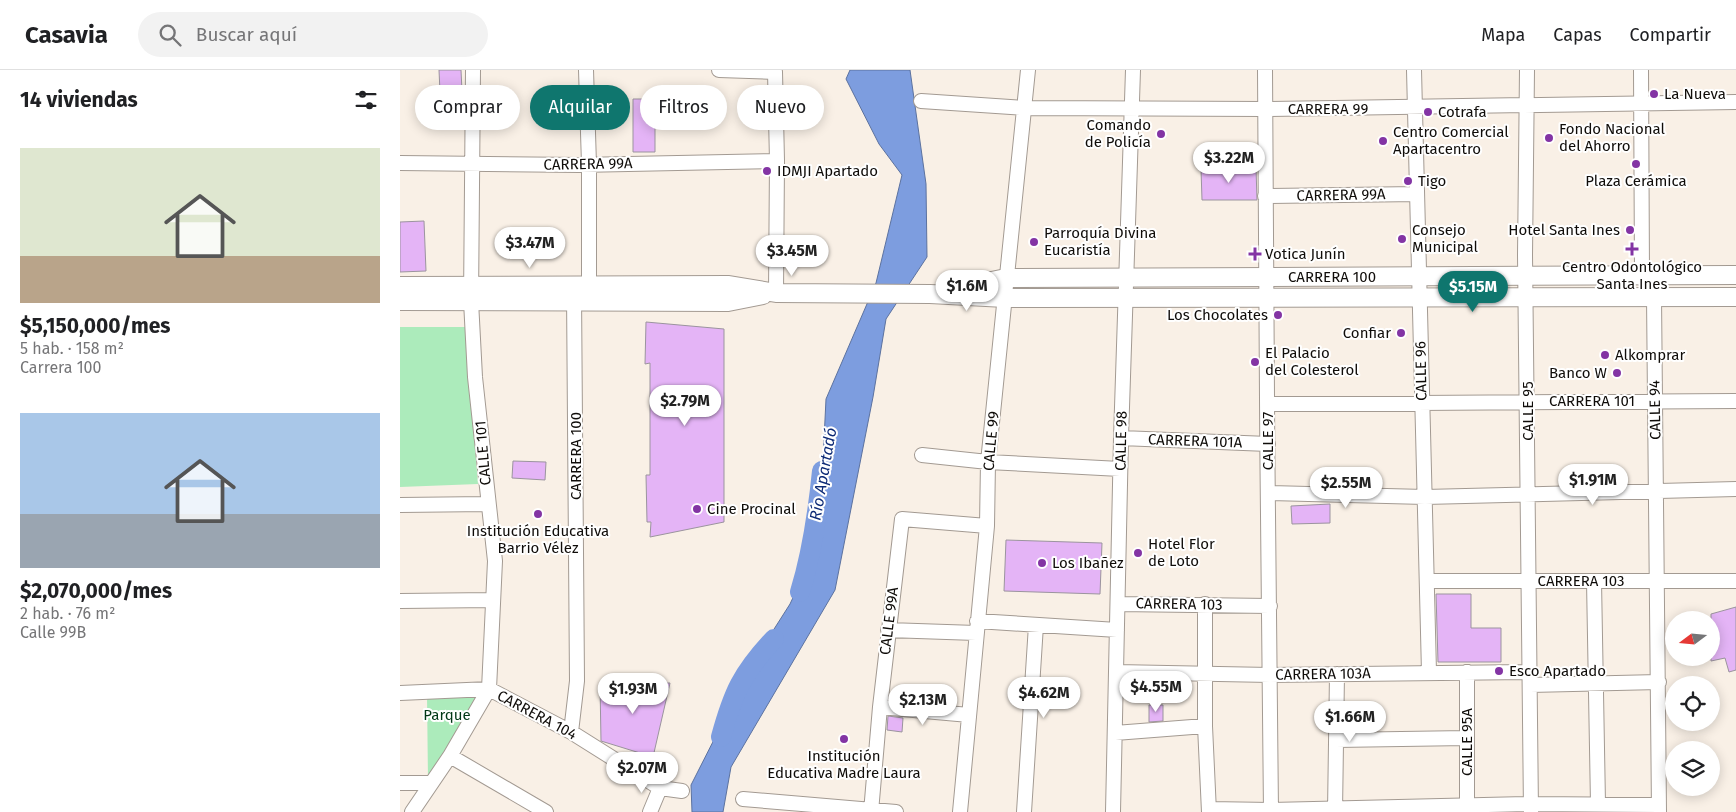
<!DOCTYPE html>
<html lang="es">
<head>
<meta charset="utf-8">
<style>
  body { margin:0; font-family:"Fira Sans",sans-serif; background:#f2f2f2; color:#202124; height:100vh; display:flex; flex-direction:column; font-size:19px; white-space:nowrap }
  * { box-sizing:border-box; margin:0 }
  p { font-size:16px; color:#757577 }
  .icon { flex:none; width:28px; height:28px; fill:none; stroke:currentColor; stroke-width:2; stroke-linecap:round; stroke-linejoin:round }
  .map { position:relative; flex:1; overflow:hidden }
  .sheet { display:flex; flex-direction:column; background:#fff; width:400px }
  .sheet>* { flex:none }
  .banner { position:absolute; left:15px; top:15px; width:475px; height:45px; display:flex; gap:10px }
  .needle { width:32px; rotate:254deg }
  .tools { position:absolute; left:1265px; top:541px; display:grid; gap:10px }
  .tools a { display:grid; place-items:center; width:55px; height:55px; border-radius:50%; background:#fff; box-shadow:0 2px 12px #0003; font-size:25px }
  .price { position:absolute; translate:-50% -42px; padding:0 11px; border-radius:18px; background:#fff; color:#222; font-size:16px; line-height:32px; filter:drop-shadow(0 1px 2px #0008) }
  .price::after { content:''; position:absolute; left:50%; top:30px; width:15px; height:11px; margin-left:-8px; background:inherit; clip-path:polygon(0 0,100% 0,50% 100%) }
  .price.current { background:#0f766e; color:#fff }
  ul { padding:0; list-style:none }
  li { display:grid; align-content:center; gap:10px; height:265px; padding:0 20px }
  li span { display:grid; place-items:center; height:155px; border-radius:0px; color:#555 }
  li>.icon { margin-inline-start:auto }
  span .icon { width:90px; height:90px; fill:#fffc; stroke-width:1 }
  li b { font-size:21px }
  h2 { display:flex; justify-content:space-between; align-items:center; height:60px; padding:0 20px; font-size:21px }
  .chip { padding:0 18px; border-radius:22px; background:#fff; box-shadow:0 2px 12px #0003; font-size:18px; line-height:45px }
  .chip.current { background:#0f766e; color:#fff }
  header { display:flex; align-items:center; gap:30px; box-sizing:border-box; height:70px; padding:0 25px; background:#fff; border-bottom:1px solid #e0e0e0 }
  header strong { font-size:24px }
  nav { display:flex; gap:28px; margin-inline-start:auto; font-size:18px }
  .search { width:350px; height:45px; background:#f2f2f2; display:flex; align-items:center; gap:12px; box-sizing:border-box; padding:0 18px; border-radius:28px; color:#757577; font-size:19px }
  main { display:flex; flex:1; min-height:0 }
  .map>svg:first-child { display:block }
  .green { fill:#acebbb }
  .water { fill:#7d9ddf; stroke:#5c729f }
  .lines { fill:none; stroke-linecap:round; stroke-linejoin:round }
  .river { stroke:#7d9ddf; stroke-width:20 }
  .building { fill:#e4b4f6; stroke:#9b949e }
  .minor-casing { stroke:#a39a92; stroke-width:16 }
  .major-casing { stroke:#a39a92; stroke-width:20 }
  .minor { stroke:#fff; stroke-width:14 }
  .major { stroke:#fff; stroke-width:18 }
  .poi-dot { fill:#8334a4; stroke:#fff; stroke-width:2 }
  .labels { text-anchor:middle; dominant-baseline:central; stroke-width:4; stroke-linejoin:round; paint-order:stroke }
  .poi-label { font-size:15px; fill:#0f0c09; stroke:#fff; text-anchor:start }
  .street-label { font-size:15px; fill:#0f0c09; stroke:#fff }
  .park-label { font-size:15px; fill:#003715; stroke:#fff }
  .water-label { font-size:16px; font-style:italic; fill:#0c2975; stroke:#fff }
</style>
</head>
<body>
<header>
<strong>Casavia</strong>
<div class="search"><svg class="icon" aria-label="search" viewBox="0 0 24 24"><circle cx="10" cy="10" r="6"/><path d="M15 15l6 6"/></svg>Buscar aquí</div>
<nav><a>Mapa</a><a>Capas</a><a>Compartir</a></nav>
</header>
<main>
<section class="sheet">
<h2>14 viviendas<svg class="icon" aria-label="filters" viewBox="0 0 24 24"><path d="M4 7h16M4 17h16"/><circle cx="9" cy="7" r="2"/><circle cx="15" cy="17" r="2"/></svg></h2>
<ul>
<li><span style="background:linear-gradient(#dfe7d0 70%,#b9a48a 0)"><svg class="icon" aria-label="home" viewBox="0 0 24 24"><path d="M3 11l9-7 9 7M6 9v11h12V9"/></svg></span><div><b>$5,150,000/mes</b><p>5 hab. · 158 m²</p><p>Carrera 100</p></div></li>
<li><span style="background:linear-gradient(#a9c7e8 65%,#9aa5b1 0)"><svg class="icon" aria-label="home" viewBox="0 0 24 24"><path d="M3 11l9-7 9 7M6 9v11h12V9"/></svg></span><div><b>$2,070,000/mes</b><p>2 hab. · 76 m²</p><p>Calle 99B</p></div></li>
</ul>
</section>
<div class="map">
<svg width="1336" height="742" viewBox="0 0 1336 742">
  <rect width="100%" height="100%" fill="#f9f0e6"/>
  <path class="green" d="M0,257H65L78,414L0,417Z
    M86,623L28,711L27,625Z"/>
  <path class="water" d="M450,0H510L526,114L527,187L486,249L473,327L435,520L331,697L323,742H292L291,715L355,589L390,534L419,472L426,329L476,213L502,105L479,74L446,9Z"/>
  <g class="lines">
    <path class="river" d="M400,522C412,483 418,441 422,401
      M321,667C333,623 342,603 374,569"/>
  </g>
  <path class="building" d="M39,0H61L62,21L40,22Z
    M233,29H255V82H233Z
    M856,98L857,130H802L801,99Z
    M24,151L26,201L0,202V152Z
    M246,252L324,259V452L250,467L251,452H247L246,405H250V293L245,294Z
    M113,391L146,392L145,410L112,408Z
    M930,434V453L892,454L891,436Z
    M606,470L702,473L700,524L604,521Z
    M1036,524H1071V558H1101V592H1038Z
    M1336,537V600L1329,602L1325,588L1311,591V544Z
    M270,613L253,687L201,671L200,614Z
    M749,635H763V651L749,652Z
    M488,646L503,648L502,662L487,660Z"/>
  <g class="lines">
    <g class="minor-casing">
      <path id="minor" d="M186,0L189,94V224
        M319,0L375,2L377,91L376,223
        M865,0C865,247 869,495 871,742
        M1014,0L1029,602
        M1127,0L1125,185L1131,742
        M1241,0L1242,205L1254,227L1259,742
        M521,31L624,38L865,39L1336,32
        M0,93L179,95L377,91
        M865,126L1017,124
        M868,334L1336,331
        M721,368L868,374
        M522,385L588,392L720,399
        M869,423L1025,427L1336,419
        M0,435L87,434
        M1027,511H1336
        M1194,511L1198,734
        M0,531L92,530
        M718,534L870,536
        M805,534V656L809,742
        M577,551L717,560
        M488,560L576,563
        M716,602L870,605L1130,602
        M1067,602V742
        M1130,615L1259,612
        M0,623L89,619L171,662L260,718L282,721
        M480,637L569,645
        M171,662L177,611L174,223
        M715,663L805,656
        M936,670L1067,668
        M50,686L146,742
        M0,713H30
        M343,729L496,742
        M809,739L871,740L1131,734L1259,735
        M12,742L50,686L89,619L95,491L75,307L71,231L73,0
        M250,742L260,718
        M471,742L480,637L502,449L587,456
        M560,742L587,456L588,392L628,0
        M624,742L636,555
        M713,742L721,368L733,0
        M935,742L937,604"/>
    </g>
    <g class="major-casing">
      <path id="major" d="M0,216L329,215L376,223L530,224L605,228L1336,227
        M553,219L606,208L1336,205
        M0,231L328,232L363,225"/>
    </g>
    <use href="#minor" class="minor"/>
    <use href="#major" class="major"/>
  </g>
  <g class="poi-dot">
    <circle cx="1254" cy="24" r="5"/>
    <circle cx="1028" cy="42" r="5"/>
    <circle cx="761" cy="64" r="5"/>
    <circle cx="1149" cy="68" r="5"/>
    <circle cx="983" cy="71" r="5"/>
    <circle cx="1236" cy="94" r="5"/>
    <circle cx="367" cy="101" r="5"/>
    <circle cx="1008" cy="111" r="5"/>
    <circle cx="1230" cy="160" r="5"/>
    <circle cx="1002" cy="169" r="5"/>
    <circle cx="634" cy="172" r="5"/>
    <path d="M1229.5 171.5h5v5h5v5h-5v5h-5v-5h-5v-5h5z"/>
    <path d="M852.5 176.5h5v5h5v5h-5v5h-5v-5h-5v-5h5z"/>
    <circle cx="878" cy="245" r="5"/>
    <circle cx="1001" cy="263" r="5"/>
    <circle cx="1205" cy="285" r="5"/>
    <circle cx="855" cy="292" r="5"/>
    <circle cx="1217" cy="303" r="5"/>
    <circle cx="297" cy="439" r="5"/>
    <circle cx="138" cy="444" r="5"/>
    <circle cx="738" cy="483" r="5"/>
    <circle cx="642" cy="493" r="5"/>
    <circle cx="1099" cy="601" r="5"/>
    <circle cx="444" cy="669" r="5"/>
  </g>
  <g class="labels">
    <g class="poi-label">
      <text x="1264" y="24">La Nueva</text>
      <text x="1038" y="42">Cotrafa</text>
      <text x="751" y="55" text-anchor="end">Comando<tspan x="751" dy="17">de Policía</tspan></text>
      <text x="1159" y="59">Fondo Nacional<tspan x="1159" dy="17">del Ahorro</tspan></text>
      <text x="993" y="62">Centro Comercial<tspan x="993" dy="17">Apartacentro</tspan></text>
      <text x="377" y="101">IDMJI Apartado</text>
      <text x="1018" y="111">Tigo</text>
      <text x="1236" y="111" text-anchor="middle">Plaza Cerámica</text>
      <text x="1012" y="160">Consejo<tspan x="1012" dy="17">Municipal</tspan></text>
      <text x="1220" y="160" text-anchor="end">Hotel Santa Ines</text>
      <text x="644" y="163">Parroquía Divina<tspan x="644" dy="17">Eucaristía</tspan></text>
      <text x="865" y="184">Votica Junín</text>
      <text x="1232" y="197" text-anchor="middle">Centro Odontológico<tspan x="1232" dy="17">Santa Ines</tspan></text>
      <text x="868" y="245" text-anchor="end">Los Chocolates</text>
      <text x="991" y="263" text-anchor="end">Confiar</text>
      <text x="865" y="283">El Palacio<tspan x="865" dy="17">del Colesterol</tspan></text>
      <text x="1215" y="285">Alkomprar</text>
      <text x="1207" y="303" text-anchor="end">Banco W</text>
      <text x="307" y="439">Cine Procinal</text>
      <text x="138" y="461" text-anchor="middle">Institución Educativa<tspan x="138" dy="17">Barrio Vélez</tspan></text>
      <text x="748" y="474">Hotel Flor<tspan x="748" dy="17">de Loto</tspan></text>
      <text x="652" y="493">Los Ibañez</text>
      <text x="1109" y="601">Esco Apartado</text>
      <text x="444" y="686" text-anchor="middle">Institución<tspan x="444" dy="17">Educativa Madre Laura</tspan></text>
    </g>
    <g class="street-label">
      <text x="928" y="39">CARRERA 99</text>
      <text transform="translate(188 94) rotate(-1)">CARRERA 99A</text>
      <text transform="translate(941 125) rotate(-1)">CARRERA 99A</text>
      <text x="932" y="207">CARRERA 100</text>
      <text transform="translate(1021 301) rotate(-91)">CALLE 96</text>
      <text x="1192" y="331">CARRERA 101</text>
      <text transform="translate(1255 340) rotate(-91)">CALLE 94</text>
      <text transform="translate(1128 341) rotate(-90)">CALLE 95</text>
      <text transform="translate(591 371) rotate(-85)">CALLE 99</text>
      <text transform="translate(721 371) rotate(-89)">CALLE 98</text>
      <text transform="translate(795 371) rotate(2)">CARRERA 101A</text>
      <text transform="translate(868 371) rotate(-90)">CALLE 97</text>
      <text transform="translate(83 383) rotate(-95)">CALLE 101</text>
      <text transform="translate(176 386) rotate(-90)">CARRERA 100</text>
      <text x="1181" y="511">CARRERA 103</text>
      <text transform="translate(779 534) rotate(1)">CARRERA 103</text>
      <text transform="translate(489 551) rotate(-83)">CALLE 99A</text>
      <text transform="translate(923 604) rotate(-1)">CARRERA 103A</text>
      <text transform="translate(137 645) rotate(28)">CARRERA 104</text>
      <text transform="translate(1067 672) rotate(-90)">CALLE 95A</text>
    </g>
    <g class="park-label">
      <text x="47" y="645">Parque</text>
    </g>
    <g class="water-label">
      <text transform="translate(423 404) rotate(-80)">Río Apartadó</text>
    </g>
  </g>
</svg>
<div class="tools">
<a><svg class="needle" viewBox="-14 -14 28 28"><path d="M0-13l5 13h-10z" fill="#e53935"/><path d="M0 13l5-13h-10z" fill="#757577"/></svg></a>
<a><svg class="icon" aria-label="locate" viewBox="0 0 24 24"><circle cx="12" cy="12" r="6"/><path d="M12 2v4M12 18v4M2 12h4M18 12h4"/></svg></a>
<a><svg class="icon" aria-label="layers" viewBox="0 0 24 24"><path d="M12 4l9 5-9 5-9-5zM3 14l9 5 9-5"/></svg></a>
</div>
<b class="price" style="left:829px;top:114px">$3.22M</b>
<b class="price" style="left:130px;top:199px">$3.47M</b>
<b class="price" style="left:392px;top:207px">$3.45M</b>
<b class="price" style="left:567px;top:242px">$1.6M</b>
<b class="price current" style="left:1073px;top:243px">$5.15M</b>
<b class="price" style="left:285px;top:357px">$2.79M</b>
<b class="price" style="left:1193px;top:436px">$1.91M</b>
<b class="price" style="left:946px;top:439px">$2.55M</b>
<b class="price" style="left:756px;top:643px">$4.55M</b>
<b class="price" style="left:233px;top:645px">$1.93M</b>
<b class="price" style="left:644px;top:649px">$4.62M</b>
<b class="price" style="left:523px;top:656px">$2.13M</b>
<b class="price" style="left:950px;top:673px">$1.66M</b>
<b class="price" style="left:242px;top:724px">$2.07M</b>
<div class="banner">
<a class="chip">Comprar</a>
<a class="chip current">Alquilar</a>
<a class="chip">Filtros</a>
<a class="chip">Nuevo</a>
</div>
</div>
</main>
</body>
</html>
